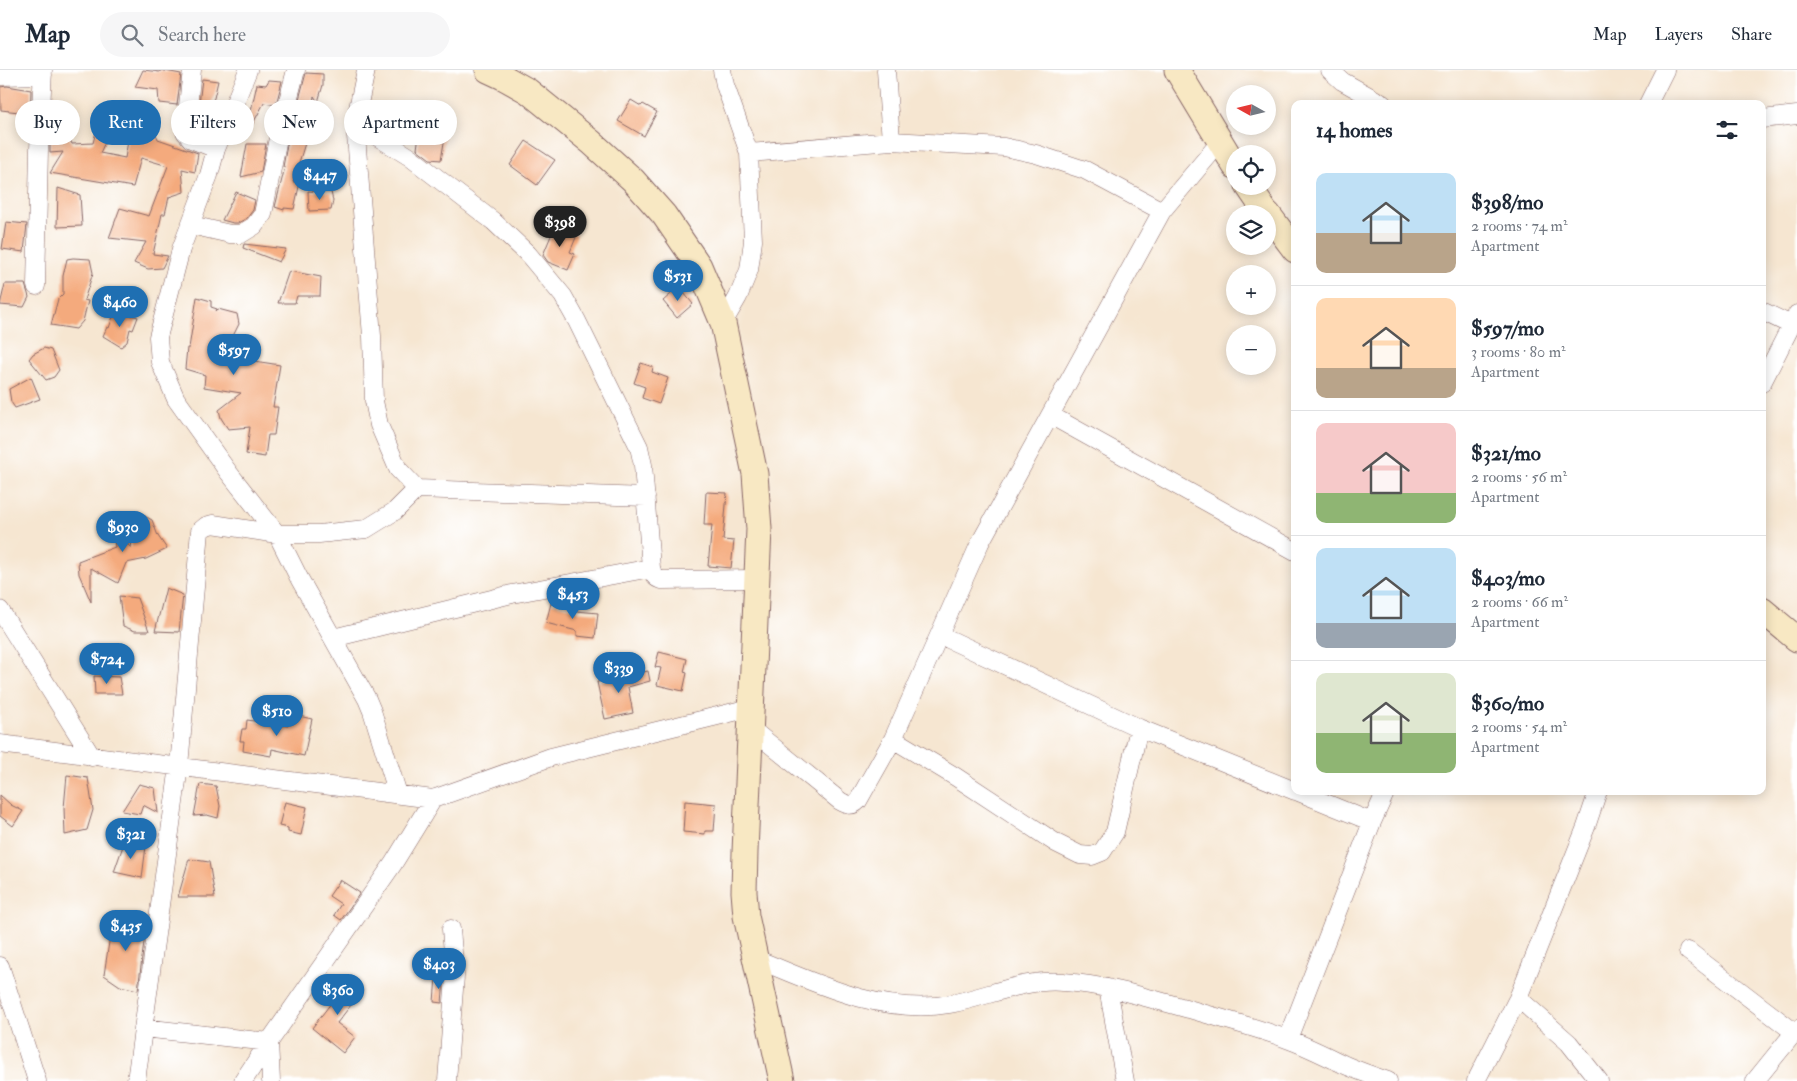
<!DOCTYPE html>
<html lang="en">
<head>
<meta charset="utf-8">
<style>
  body { margin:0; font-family:"IM FELL Double Pica",serif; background:#f6f6f7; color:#1f2937; height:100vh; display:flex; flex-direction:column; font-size:19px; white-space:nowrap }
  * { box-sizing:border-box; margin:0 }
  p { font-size:16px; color:#747a83 }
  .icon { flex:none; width:28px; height:28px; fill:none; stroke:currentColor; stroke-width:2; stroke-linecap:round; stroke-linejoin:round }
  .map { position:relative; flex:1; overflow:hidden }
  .details { position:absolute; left:1291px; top:30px; width:475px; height:695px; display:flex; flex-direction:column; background:#fff; border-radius:10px; box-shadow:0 2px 12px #0003 }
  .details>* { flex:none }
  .hud { position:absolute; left:15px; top:30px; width:475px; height:45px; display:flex; gap:10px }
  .needle { width:32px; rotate:278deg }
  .controls { position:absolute; left:1226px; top:15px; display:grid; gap:10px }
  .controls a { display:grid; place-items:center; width:50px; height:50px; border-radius:50%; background:#fff; box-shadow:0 2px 12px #0003; font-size:25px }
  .price { position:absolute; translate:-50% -42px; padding:0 11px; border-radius:18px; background:#1f6fb2; color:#fff; font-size:16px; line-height:32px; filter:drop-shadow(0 1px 2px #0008) }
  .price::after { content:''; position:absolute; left:50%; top:30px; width:15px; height:11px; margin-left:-8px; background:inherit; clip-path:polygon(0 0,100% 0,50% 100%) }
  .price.selected { background:#222; color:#fff }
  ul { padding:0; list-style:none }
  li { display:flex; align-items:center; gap:15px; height:125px; padding:0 25px }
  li+li { border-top:1px solid #e0e1e3 }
  li span { display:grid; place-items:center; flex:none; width:140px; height:100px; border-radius:10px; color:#555 }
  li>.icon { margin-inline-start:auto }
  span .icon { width:60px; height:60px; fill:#fffc; stroke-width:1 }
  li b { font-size:21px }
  h2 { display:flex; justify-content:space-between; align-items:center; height:60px; padding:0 25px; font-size:21px }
  .tag { padding:0 18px; border-radius:22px; background:#fff; box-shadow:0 2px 12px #0003; font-size:18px; line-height:45px }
  .tag.selected { background:#1f6fb2; color:#fff }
  header { display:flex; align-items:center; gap:30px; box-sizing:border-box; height:70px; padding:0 25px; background:#fff; border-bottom:1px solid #e0e1e3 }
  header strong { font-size:24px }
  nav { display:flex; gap:28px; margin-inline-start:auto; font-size:18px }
  .search { width:350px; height:45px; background:#f6f6f7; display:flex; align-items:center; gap:12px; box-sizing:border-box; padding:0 18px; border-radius:28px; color:#747a83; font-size:19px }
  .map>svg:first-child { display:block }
  .building { fill:#f4aa7d }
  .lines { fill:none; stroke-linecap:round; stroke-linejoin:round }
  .street-casing { stroke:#866565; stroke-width:19 }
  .secondary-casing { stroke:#866565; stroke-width:27 }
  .street { stroke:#fff; stroke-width:18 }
  .secondary { stroke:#f8e8c3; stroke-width:25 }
</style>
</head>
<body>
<header>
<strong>Map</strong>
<div class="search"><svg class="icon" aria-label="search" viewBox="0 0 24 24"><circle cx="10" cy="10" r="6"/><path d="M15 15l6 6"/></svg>Search here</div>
<nav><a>Map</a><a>Layers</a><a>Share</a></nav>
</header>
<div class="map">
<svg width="1797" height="1011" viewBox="0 0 1797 1011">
  <rect width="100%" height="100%" fill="#fff"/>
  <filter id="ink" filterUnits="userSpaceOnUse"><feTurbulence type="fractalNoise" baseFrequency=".02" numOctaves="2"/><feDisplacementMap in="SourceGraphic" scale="10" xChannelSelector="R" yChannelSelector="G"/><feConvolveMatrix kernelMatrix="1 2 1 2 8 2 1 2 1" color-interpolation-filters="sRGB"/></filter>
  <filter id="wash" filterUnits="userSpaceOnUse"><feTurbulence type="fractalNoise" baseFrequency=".0096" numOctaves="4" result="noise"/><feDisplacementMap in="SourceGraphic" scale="20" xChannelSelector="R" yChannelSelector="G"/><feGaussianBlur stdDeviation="1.12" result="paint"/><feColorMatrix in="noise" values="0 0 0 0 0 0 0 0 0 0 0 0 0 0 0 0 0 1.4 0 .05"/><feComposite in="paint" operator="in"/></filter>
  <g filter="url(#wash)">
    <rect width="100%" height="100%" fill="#f6e6d1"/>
    <g id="blocks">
      <path class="building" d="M143,0L160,2V0L181,4L177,35L159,33L158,20L135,17Z
        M306,3L323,4V15L318,32L314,26L310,57L293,112H300L294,139L284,138V140L275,137L285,97H283L287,75Z
        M202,9L218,11L214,28L203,47L216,50L213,57L209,59L208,64L196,59Z
        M269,10L282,11L276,35L264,33L250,59L247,58L257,14L266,15Z
        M7,16L31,20L30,55L20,54L19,42L1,40L0,17Z
        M631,30L641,36L643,34L657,42L644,66L618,51Z
        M68,44V65L72,74L93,73L99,50L111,51L110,61L100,83L125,88L130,60L155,62L158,69L198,83L195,102L182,99L184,122L169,127L165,144H162L153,184L168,186L162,198L148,199L134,193L146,172L109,168L120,138L149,146L168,96L141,88L133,117L50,103L63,82L50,83V73Z
        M420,58L446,61L441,90L430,89L417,79Z
        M526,71L555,90L537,115L510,95Z
        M247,74H266L261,102L241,107Z
        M58,118L80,125L82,156L57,157Z
        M308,121L331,122L333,131L331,140L309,141Z
        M236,122L255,130L253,140L247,148L238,153H233L222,150Z
        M6,152L27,154L24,182L2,179Z
        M555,156L577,165L570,182L575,184L568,200L548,192L543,185Z
        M244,174L286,179L279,192L243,178Z
        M73,188L90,189L93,203L84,230L88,231L83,251L76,259L51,255L58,229L63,224V206L67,189Z
        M289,201L321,207L320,226H297L295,233H278Z
        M5,214H25L29,227L24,237L0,235Z
        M679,217L693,234L677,248L663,231Z
        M197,227L211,231V237L217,239L216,241L218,239L237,244L239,254L222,288H235L280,295L273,337H278L274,365H268L265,387L246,384L250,357L228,359L221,348L219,340L241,323L204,317L205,305L185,299L187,278H189Z
        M115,241L138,247L133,260L130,259L127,272L121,277L103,266L107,257L109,258Z
        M44,278L51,280L59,300L54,307L46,310L29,289L33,284Z
        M641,293L653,297L652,302L668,308L659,334L642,328L645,317L634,313Z
        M31,307L40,329L15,338L11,332L9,319Z
        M706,422L727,423L723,470L734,471L731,498L708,496L712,455H704Z
        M136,441L152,450L158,466L167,479L146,489L126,493L118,513L91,498V532L79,504L78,491L115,477L113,458L131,478Z
        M166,518L183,525L179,562L155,561Z
        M119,526L137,528L149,561H135L123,556Z
        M551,533L576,539V541L598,543L595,568L577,566V561L546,553Z
        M659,582L687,589L684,602L687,603L683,621L657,615L661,598L655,597Z
        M648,601L650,611L628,617L633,643L605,649L597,612Z
        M94,606L119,607L122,624H95Z
        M290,644L312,649L304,686L272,679L271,686L243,681L244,671H240L242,659H246L247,650L288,656Z
        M67,705L88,708L93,740L87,760L65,765L64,738Z
        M139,714L155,718L158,743L143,735L140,744L122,741Z
        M200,714L216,716L220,736L218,748L207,745L194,746Z
        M0,725L11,735L23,741L13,756L0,746Z
        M685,731L716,734L714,761H705V764L683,762Z
        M285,732L307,737L301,765L288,762V758L279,756Z
        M124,773L146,776L142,808L114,802Z
        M189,789L209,792L215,827H178Z
        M340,810L360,823L341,850L334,845L341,834L329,826Z
        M113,846L145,850V864L138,920L120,916L104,905Z
        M343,907L359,918L358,926L337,953L355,967L343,983L312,958L335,928L331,925Z
        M436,907L444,908L442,933L434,932Z"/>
    </g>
  </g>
  <g filter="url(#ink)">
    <use href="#blocks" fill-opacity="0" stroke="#866565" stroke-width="1"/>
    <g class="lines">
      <g class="street-casing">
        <path id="street" d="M192,0L185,62L191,69L216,79
          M248,0L216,79L209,105L181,179L158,267L160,292L176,329L229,403L277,464L299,508L367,629L372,641L398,724
          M366,0L355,53L372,266L374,331L379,355L398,399L417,419
          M722,0L725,15L749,83L753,171L749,200L738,227L723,253
          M886,0L891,71
          M1330,0L1342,11L1383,34
          M0,6L43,5
          M1648,34L1665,0
          M1762,49L1797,45
          M355,53L410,87L493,151L528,184L563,226L577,251L639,377L643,395L651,498C653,504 655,509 662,510L756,509
          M749,83L891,71L1004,77L1036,84L1085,100L1162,141
          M191,155L230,164H241L254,156L263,144L277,73L296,0
          M36,216L39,79L43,0
          M1762,241L1791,255
          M1762,313L1797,244
          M1050,345L1295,481
          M0,540L92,687
          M940,565L1139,658L1295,721
          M333,568L512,524L651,498
          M750,658L840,731C847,735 852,737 858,731L893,669L980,473L1162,141L1220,72
          M893,669L956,707L1056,773L1080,785L1092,786L1102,782L1115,762L1139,658
          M0,674L433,729L551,687L750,638
          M1296,721L1372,752
          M1688,881L1794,962
          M754,888C815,913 882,946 950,934C987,927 1026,908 1064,912C1107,915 1148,928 1189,939C1222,949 1255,957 1287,969C1307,976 1326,986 1345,995C1359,1001 1373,1006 1388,1011
          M0,896L37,1011
          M1108,918L1125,1011
          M1518,928L1569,973L1599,1011
          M143,958L269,972L393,794L433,729
          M1288,969L1372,752L1386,721
          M136,1011L179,696L200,461L206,456L213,454L277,464H319L366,459L395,441L417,419L646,427
          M243,1011L269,972L271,1011
          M447,1011L455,906L451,859
          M1476,1011L1518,928L1586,757L1598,721
          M1755,1011L1797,959"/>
      </g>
      <g class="secondary-casing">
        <path id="secondary" d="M488,0L503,7L528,21L591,72L633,110L664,145L699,196L723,253L755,404L759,459L745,782L744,822L746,846L782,1011
          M1177,0L1235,96
          M1248,116L1267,144
          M1268,144L1295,180
          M1762,540L1797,569"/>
      </g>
      <use href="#street" class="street"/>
      <use href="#secondary" class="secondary"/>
    </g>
  </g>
</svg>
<div class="controls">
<a><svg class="needle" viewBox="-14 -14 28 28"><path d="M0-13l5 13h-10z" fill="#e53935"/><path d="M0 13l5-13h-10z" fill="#747a83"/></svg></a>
<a><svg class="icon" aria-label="locate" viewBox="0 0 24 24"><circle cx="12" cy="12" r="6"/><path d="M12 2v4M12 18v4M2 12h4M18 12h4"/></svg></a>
<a><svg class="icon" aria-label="layers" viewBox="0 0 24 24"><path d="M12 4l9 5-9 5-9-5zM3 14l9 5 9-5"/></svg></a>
<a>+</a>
<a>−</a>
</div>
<b class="price" style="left:320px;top:131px">$447</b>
<b class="price selected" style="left:560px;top:178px">$398</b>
<b class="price" style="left:678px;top:232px">$531</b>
<b class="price" style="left:120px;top:258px">$460</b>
<b class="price" style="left:234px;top:306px">$597</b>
<b class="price" style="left:123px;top:483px">$930</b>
<b class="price" style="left:573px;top:550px">$453</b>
<b class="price" style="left:107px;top:615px">$724</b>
<b class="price" style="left:619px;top:624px">$339</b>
<b class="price" style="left:277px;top:667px">$510</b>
<b class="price" style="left:131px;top:790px">$321</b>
<b class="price" style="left:126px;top:882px">$435</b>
<b class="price" style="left:439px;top:920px">$403</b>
<b class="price" style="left:338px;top:946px">$360</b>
<div class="hud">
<a class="tag">Buy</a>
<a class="tag selected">Rent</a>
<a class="tag">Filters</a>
<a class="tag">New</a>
<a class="tag">Apartment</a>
</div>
<section class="details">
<h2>14 homes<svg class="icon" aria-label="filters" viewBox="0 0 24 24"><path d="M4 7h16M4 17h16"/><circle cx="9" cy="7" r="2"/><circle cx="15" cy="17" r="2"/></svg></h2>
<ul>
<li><span style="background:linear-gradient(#bfe0f5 60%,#b9a48a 0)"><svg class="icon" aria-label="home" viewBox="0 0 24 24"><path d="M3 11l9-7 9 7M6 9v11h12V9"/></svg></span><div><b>$398/mo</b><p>2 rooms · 74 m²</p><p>Apartment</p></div></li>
<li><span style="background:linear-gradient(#ffd9b3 70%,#b9a48a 0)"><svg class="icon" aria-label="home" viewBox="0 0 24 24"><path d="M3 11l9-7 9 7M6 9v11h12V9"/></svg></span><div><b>$597/mo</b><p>3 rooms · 80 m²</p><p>Apartment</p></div></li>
<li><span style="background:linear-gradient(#f6c9c9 70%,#8fb573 0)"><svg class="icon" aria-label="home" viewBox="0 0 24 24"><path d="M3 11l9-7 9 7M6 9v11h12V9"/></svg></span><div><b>$321/mo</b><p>2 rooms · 56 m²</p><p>Apartment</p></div></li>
<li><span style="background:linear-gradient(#bfe0f5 75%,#9aa5b1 0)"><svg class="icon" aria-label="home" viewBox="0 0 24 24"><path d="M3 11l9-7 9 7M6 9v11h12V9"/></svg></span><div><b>$403/mo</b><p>2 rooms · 66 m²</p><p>Apartment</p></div></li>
<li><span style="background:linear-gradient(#dfe7d0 60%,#8fb573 0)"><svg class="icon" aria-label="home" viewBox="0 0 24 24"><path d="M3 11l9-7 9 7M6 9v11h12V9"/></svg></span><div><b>$360/mo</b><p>2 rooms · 54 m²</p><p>Apartment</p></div></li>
</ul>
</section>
</div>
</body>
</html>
